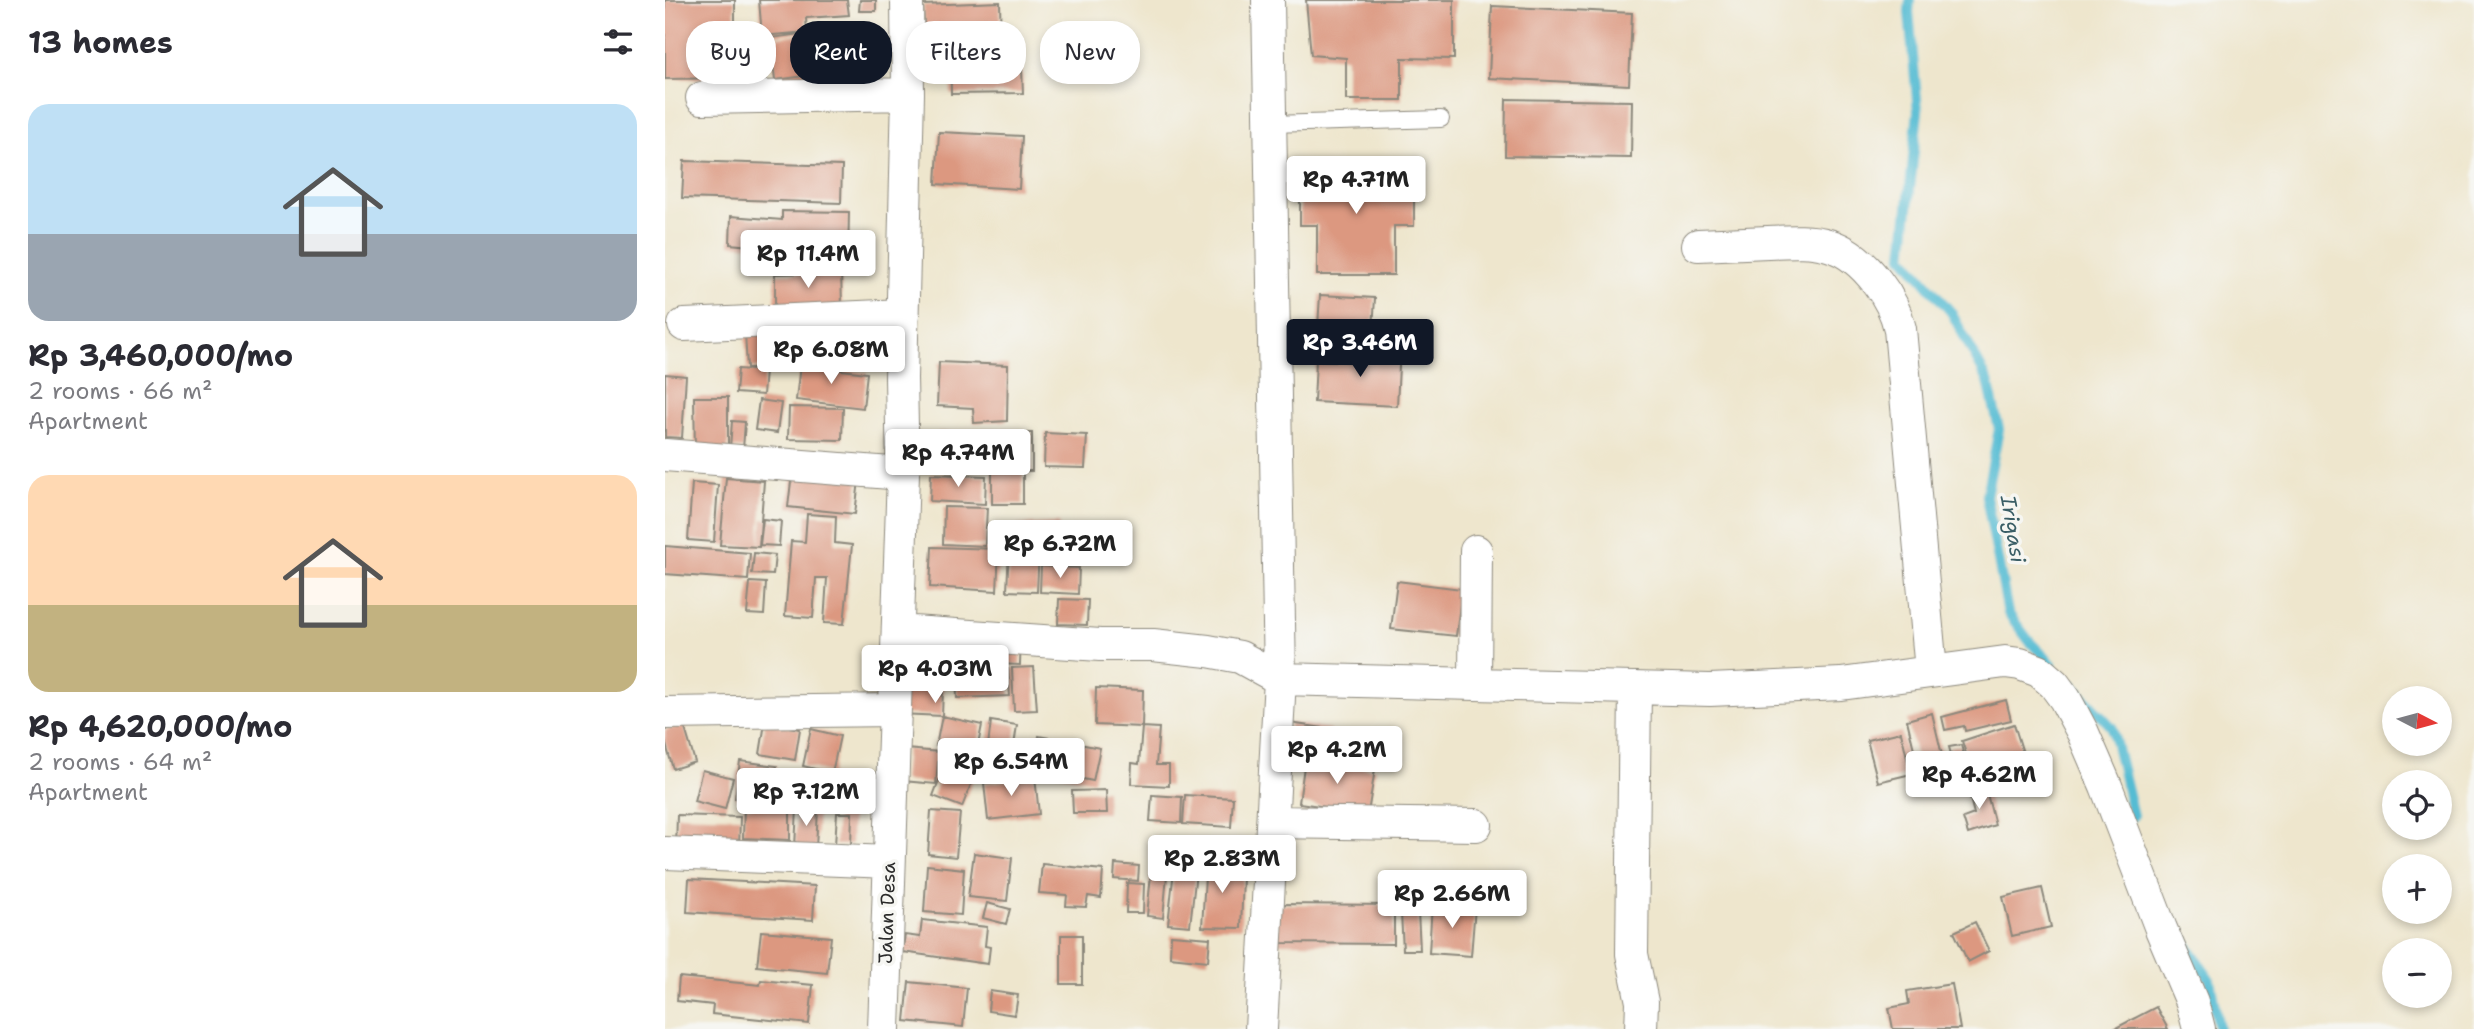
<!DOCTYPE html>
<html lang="en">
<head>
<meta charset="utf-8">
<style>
  body { margin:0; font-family:"Shantell Sans",sans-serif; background:#f2f2f3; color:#2b2b33; height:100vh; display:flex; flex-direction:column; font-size:26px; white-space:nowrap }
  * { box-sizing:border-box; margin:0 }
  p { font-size:23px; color:#7c7c81 }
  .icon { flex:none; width:38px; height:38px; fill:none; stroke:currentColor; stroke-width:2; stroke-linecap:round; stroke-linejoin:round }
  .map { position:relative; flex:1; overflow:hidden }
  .panel { display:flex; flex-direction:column; background:#fff; width:665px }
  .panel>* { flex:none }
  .hud { position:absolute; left:21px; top:21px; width:665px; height:63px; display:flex; gap:14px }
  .needle { width:46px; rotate:96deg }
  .tools { position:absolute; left:1717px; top:686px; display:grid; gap:14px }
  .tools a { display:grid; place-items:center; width:70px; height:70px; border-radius:50%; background:#fff; box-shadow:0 4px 10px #0003; font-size:35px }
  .price { position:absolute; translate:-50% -60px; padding:0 16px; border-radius:7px; background:#fff; color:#222; font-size:23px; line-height:46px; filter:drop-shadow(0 2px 4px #0008) }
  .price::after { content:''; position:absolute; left:50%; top:42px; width:21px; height:16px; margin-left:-10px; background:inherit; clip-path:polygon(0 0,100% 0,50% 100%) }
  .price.on { background:#111827; color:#fff }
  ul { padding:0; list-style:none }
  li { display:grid; align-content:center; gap:14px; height:371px; padding:0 28px }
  li span { display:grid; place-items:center; height:217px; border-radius:21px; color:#555 }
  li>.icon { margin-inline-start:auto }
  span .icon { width:126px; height:126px; fill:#fffc; stroke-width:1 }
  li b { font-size:30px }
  h2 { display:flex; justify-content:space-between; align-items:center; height:84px; padding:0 28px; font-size:30px }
  .tag { padding:0 24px; border-radius:28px; background:#fff; box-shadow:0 4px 10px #0003; font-size:24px; line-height:63px }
  .tag.on { background:#111827; color:#fff }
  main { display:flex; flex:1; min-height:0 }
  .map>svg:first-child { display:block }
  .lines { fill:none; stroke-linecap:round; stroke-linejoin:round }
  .stream { stroke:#55bcd3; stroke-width:10 }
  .building { fill:#dc9880 }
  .service-casing { stroke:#8c887c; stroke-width:18 }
  .minor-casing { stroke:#8c887c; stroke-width:34 }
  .service { stroke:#fff; stroke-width:16 }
  .minor { stroke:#fff; stroke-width:32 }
  .labels { text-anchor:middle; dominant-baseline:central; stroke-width:7; stroke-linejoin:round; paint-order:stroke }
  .street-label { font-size:19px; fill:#2b2b2b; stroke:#f6f6f2 }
  .water-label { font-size:21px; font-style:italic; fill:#3a5e66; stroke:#f6f6f2 }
</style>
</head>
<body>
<main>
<section class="panel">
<h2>13 homes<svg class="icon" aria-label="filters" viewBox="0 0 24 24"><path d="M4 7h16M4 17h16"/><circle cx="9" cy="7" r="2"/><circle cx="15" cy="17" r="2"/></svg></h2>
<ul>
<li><span style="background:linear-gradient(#bfe0f5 60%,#9aa5b1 0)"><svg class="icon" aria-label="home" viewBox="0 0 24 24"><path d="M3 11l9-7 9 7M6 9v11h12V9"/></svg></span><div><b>Rp 3,460,000/mo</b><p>2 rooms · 66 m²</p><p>Apartment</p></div></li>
<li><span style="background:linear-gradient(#ffd9b3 60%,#c2b280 0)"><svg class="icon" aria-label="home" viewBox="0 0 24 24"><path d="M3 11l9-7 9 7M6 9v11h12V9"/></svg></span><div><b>Rp 4,620,000/mo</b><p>2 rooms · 64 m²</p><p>Apartment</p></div></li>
</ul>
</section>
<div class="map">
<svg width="1809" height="1029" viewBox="0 0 1809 1029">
  <rect width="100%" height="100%" fill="#f6f6f2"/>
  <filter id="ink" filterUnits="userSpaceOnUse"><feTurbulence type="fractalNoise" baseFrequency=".0143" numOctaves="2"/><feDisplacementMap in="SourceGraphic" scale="14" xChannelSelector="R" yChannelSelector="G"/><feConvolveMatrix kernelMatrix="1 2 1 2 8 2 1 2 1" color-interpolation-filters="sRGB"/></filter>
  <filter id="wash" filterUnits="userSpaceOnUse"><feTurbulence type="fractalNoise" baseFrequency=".00686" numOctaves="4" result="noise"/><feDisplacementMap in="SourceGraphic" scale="28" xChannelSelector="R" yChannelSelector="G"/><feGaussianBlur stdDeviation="1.57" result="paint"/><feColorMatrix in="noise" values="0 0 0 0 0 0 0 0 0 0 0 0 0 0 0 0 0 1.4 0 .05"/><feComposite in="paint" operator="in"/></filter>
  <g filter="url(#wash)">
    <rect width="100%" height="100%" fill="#eee6cd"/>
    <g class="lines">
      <path class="stream" d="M1245,0L1244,12L1253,111L1238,256L1286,312L1323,381L1334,429L1321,496L1343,613L1365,642L1387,664
        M1407,685L1447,727L1468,816
        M1510,927L1545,980L1554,1029"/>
    </g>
    <g id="blocks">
      <path class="building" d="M0,0H70V78L0,79Z
        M94,0H182L184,15L141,18L142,32L97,36Z
        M195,0H211V11H194Z
        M641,0H789V59L737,58V100H681V58L646,55Z
        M335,2L336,42L260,45L258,5Z
        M827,6L967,13L964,85L824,78Z
        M197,26L202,68L110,80L105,38Z
        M356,45L358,93L286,94L285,47Z
        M841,99L967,101L966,158L840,156Z
        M274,132L357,136L354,189L271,184Z
        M19,161L177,166L176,203L17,198Z
        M635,166L749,167V226H729V275H652V225H635Z
        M117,211L184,212L183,259L116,258L117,249L65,244L66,216L117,220Z
        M176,272L177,306L110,308V274Z
        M655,295L710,298L707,345L652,343Z
        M127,326L187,334L182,367L123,359Z
        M113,331L114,367L82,368L80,332Z
        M707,345L735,346L732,406L649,402L651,360L706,363Z
        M274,362L343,365L342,421L309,423L308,408L272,406Z
        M135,365L202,373L198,408L131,400Z
        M73,369L100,371L98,395L71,393Z
        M0,374L21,376L17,438L0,437Z
        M29,397H63V450H30Z
        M94,400L116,403L112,433L90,430Z
        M124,407L178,408L177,440L123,439Z
        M67,421L80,422L78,449L65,448Z
        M273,432L309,433L308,468H272Z
        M313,433H367V471H358V504H327V470L313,469Z
        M380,433L422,435L420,468L379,467Z
        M127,473L194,480L190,514L123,507Z
        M266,474L321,476L320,504L265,501Z
        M61,478L99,481L94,547L55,545Z
        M27,483L53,485L49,542L23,540Z
        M279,507L322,508L320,546L278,544Z
        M142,514L171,516L170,543L187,545L179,624L159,623L162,578H151L148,618L120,616L126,541L140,542Z
        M98,519L116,521L114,546L95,545Z
        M394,523L395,542L335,545L334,526Z
        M0,546L85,553L83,580L0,574Z
        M267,547L334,549L332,591L265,587Z
        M344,548H374L372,592L342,591Z
        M89,553L110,555L108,575L87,574Z
        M376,566L414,568L413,594L375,592Z
        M732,581L797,589L791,636L726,629Z
        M85,582L101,583L99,615L82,614Z
        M394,599L423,600L422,625L393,624Z
        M289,632L356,635L355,665L288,662Z
        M237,661L279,663L277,716L317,725L311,755L271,746L277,716L235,714Z
        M369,667L372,710L349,711L347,668Z
        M343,669L345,696L292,698L291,671Z
        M431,688L478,690L477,727L430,725Z
        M1341,700L1346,720L1300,731L1299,726L1280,730L1277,717Z
        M1267,713L1282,776L1257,783L1242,720Z
        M326,721L352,725L346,766L321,763Z
        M100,723L135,729L130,760L95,754Z
        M625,723L665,729L661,755L621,749Z
        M1349,724L1362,766L1310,782L1297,741Z
        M19,725L30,762L8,769L0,741V730Z
        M477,727L494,728L491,765H504V786L466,784L467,763L474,764Z
        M146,729L175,736L167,773L138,766Z
        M1236,732L1246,774L1213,782L1202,740Z
        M374,736L435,748L428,781L368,769Z
        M1296,745L1306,781L1294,784L1284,747Z
        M241,749L274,752L271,784L238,781Z
        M283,757L312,769L297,807L268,796Z
        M640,759L710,769L703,813L634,803Z
        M75,761L112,766L107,802L70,798Z
        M37,770L68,778L60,809L29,801Z
        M114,773H167L166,804H114Z
        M370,777L374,814L323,820L319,783Z
        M1320,786L1330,825L1303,834L1298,818L1309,814L1303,790Z
        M441,790L442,813H408L407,791Z
        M487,795L517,797L516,823L485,821Z
        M520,795L568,798L566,827L518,824Z
        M79,807H125V840L78,838Z
        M132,808L153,809L151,848L130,847Z
        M266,811L295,813L291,857L263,854Z
        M172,813H187L186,845H170Z
        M12,815L75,817L74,850L11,849Z
        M309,853L347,858L342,901L303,897Z
        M541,860L573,862L572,877H578L576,928L537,927Z
        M510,861L532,863L525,926L503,924Z
        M377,864L438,870L436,898L423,896L421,907L401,906L402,895L374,893Z
        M450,864L474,866L473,881L449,879Z
        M262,865L299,869L296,915L259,912Z
        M486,874L502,875L498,918L482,916Z
        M24,879L150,886L148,920L22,912Z
        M462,883L479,884L478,913H461Z
        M1377,888L1386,927L1347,936L1338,897Z
        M322,903L345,909L341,924L318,918Z
        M613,904L729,905V944L612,943Z
        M767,904L810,907L806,956L764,953Z
        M753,912L755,950H738L736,913Z
        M257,920L322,927L320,946L325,947L323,964L237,952L240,935L255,937Z
        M1310,922L1324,951L1303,962L1289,932Z
        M96,931L166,937L162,973L92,966Z
        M396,935H417V984H396Z
        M506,935L545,938L543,961L505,957Z
        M14,977L95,985L96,980L148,985L144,1024L47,1014L48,1005L12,1001Z
        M244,982L302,988L298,1027L240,1021Z
        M1287,984L1295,1029H1228L1224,1008L1244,1004L1242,991Z
        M325,991L353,995L350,1015L323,1011Z
        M1491,1007L1503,1029H1449Z"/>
    </g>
  </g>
  <g filter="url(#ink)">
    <use href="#blocks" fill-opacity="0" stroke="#8c887c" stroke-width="2"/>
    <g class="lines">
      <g class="service-casing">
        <path id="service" d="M606,124L776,119"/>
      </g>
      <g class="minor-casing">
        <path id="minor" d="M37,98L243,94
          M1033,245C1056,244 1079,243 1103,242C1153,240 1179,239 1212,282C1223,296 1231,311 1235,329L1266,671
          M19,325L238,315
          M0,455L238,474
          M233,631L435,645H488L543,651L575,657L615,679L1045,690L1176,684L1340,662L1355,664L1374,671L1389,684L1400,699L1418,733L1441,786L1496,929L1527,1002L1534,1029
          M810,684L811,551
          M970,688L967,954L977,1002L976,1029
          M0,713L229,710
          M608,822L811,825
          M0,853L224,862
          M219,1029L238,474L236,378L243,94L242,0
          M596,1029L615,679L603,0"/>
      </g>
      <use href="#service" class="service"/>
      <use href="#minor" class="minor"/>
    </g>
  </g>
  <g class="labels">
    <g class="street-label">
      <text transform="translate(222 913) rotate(-88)">Jalan Desa</text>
    </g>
    <g class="water-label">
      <text transform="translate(1348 529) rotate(81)">Irigasi</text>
    </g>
  </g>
</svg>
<div class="tools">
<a><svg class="needle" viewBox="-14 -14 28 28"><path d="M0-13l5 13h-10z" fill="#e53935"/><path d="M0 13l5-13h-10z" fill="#7c7c81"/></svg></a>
<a><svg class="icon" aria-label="locate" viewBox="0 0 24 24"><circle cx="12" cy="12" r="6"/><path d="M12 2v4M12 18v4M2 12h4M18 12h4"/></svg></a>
<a>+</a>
<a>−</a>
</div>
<b class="price" style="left:691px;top:216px">Rp 4.71M</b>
<b class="price" style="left:143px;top:290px">Rp 11.4M</b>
<b class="price on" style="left:695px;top:379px">Rp 3.46M</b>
<b class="price" style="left:166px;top:386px">Rp 6.08M</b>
<b class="price" style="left:293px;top:489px">Rp 4.74M</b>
<b class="price" style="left:395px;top:580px">Rp 6.72M</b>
<b class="price" style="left:270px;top:705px">Rp 4.03M</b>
<b class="price" style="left:672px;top:786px">Rp 4.2M</b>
<b class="price" style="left:346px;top:798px">Rp 6.54M</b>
<b class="price" style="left:1314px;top:811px">Rp 4.62M</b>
<b class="price" style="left:141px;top:828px">Rp 7.12M</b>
<b class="price" style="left:557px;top:895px">Rp 2.83M</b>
<b class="price" style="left:787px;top:930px">Rp 2.66M</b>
<div class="hud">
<a class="tag">Buy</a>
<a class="tag on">Rent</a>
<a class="tag">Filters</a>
<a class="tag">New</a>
</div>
</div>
</main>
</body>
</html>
